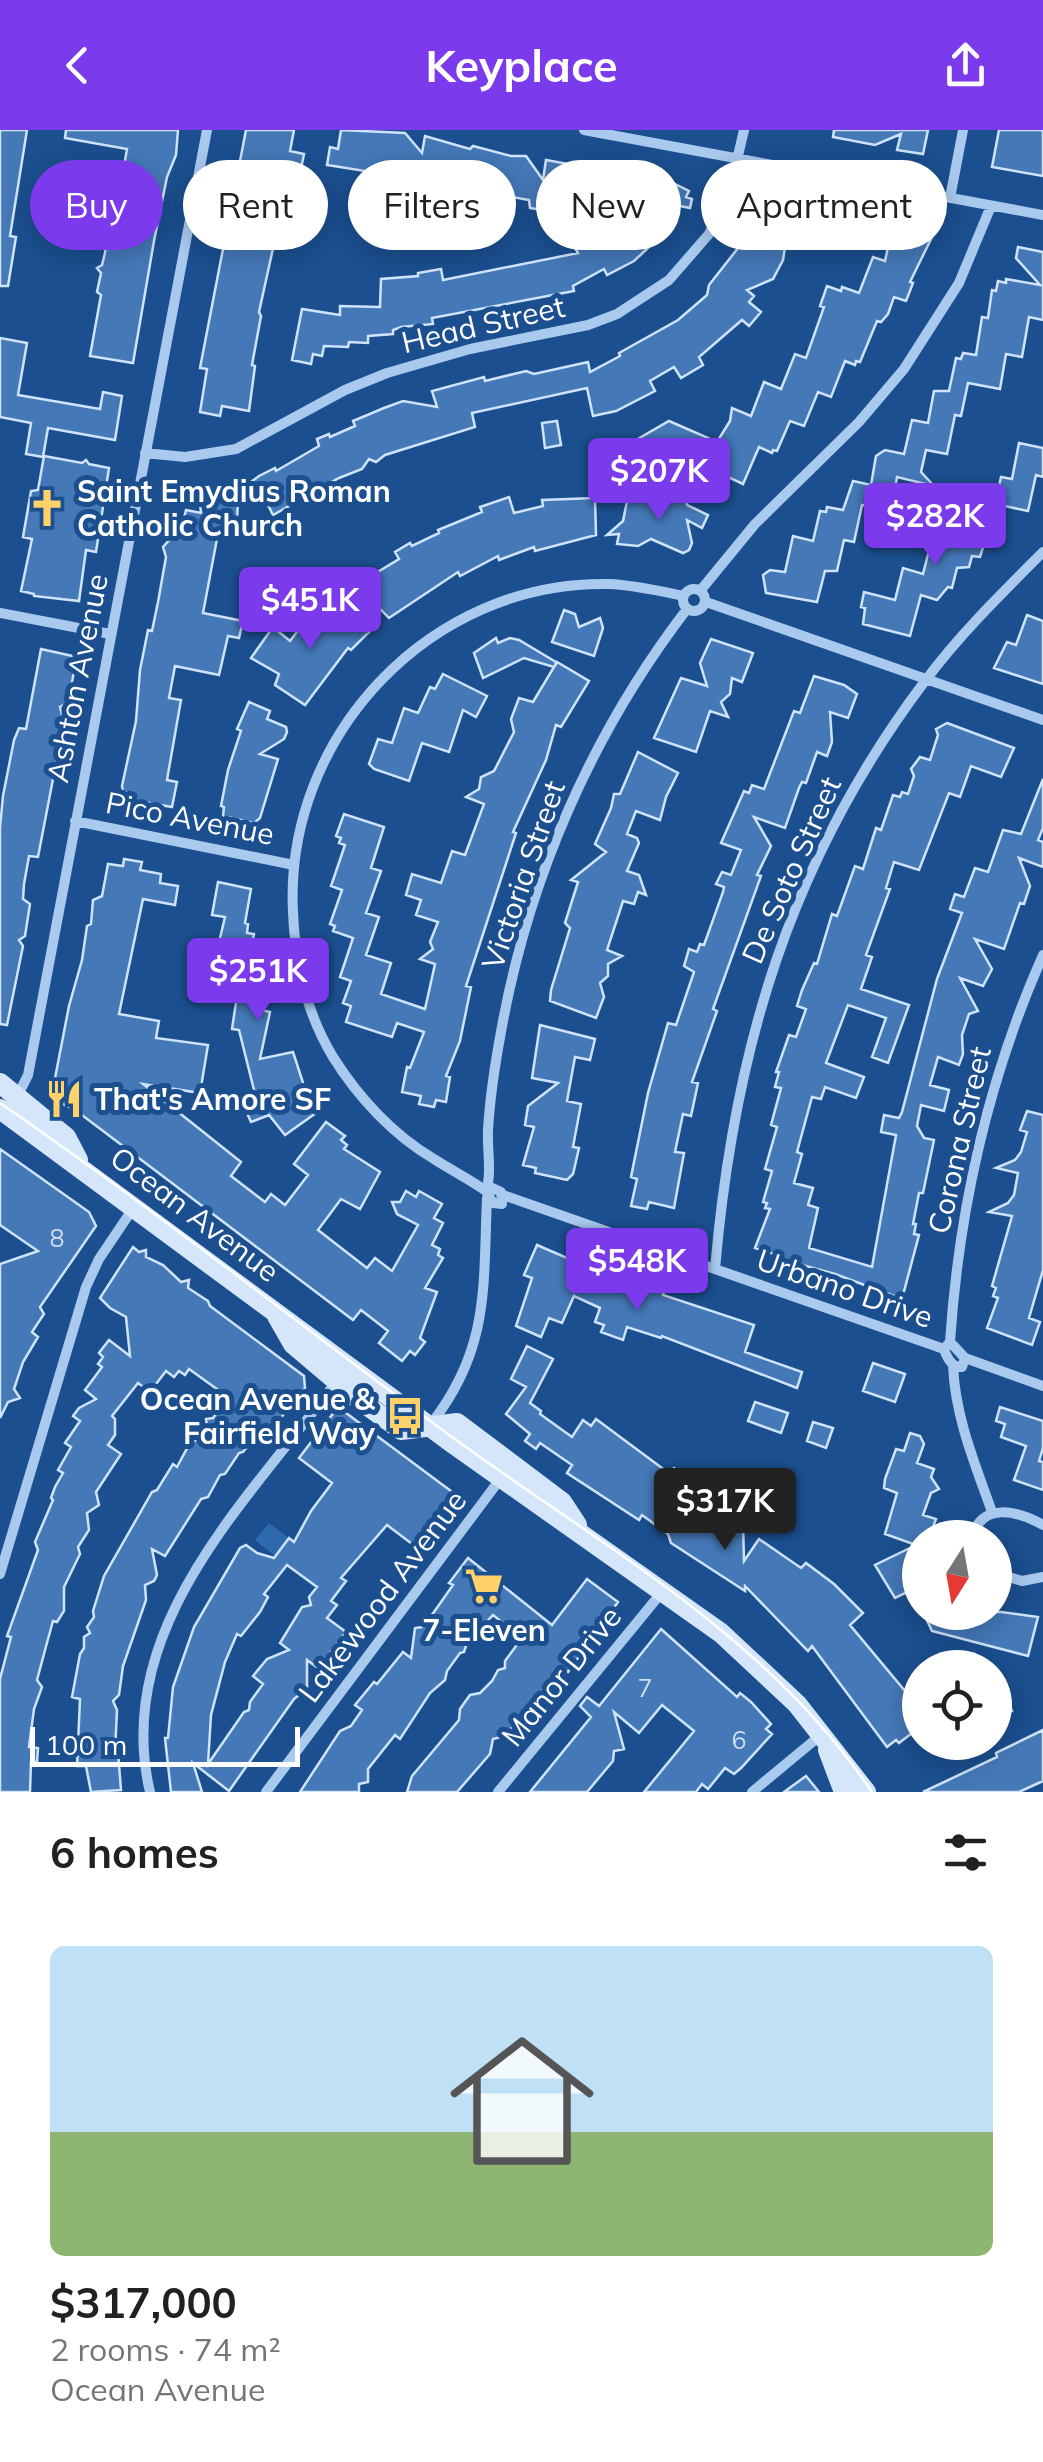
<!DOCTYPE html>
<html lang="en">
<head>
<meta charset="utf-8">
<style>
  body { margin:0; font-family:Mulish,sans-serif; background:#f2f2f2; color:#202124; height:100vh; display:flex; flex-direction:column; font-size:38px; white-space:nowrap }
  * { box-sizing:border-box; margin:0 }
  p { font-size:32px; color:#757577 }
  .icon { flex:none; width:55px; height:55px; fill:none; stroke:currentColor; stroke-width:2; stroke-linecap:round; stroke-linejoin:round }
  .map { position:relative; height:1662px; overflow:hidden }
  .side { display:flex; flex-direction:column; background:#fff; flex:1 }
  .side>* { flex:none }
  .guide { position:absolute; left:30px; top:30px; width:985px; height:90px; display:flex; gap:20px }
  .needle { width:65px; rotate:191deg }
  .controls { position:absolute; left:902px; top:1390px; display:grid; gap:20px }
  .controls a { display:grid; place-items:center; width:110px; height:110px; border-radius:50%; background:#fff; box-shadow:0 5px 25px #0003; font-size:50px }
  .scale { position:absolute; left:30px; bottom:25px; width:270px; box-sizing:border-box; padding-left:10px; border:5px solid #fff; border-top:0; font-size:28px; line-height:35px; white-space:nowrap; color:#fff; -webkit-text-stroke:8px #1b4f8f; paint-order:stroke }
  .price { position:absolute; translate:-50% -85px; padding:0 22px; border-radius:10px; background:#7c3aed; color:#fff; font-size:32px; line-height:65px; filter:drop-shadow(0 2px 5px #0008) }
  .price::after { content:''; position:absolute; left:50%; top:60px; width:30px; height:22px; margin-left:-15px; background:inherit; clip-path:polygon(0 0,100% 0,50% 100%) }
  .price.on { background:#222; color:#fff }
  ul { padding:0; list-style:none }
  li { display:grid; align-content:center; gap:20px; height:530px; padding:0 50px }
  li span { display:grid; place-items:center; height:310px; border-radius:15px; color:#555 }
  li>.icon { margin-inline-start:auto }
  span .icon { width:180px; height:180px; fill:#fffc; stroke-width:1 }
  li b { font-size:42px }
  h2 { display:flex; justify-content:space-between; align-items:center; height:120px; padding:0 50px; font-size:42px }
  .chip { padding:0 35px; border-radius:45px; background:#fff; box-shadow:0 5px 25px #0003; font-size:35px; line-height:90px }
  .chip.on { background:#7c3aed; color:#fff }
  header { display:flex; justify-content:space-between; align-items:center; height:130px; padding:0 50px; background:#7c3aed; color:#fff; font-size:45px; font-weight:700 }
  .map>svg:first-child { display:block }
  .green { fill:#2e69ad }
  .building { fill:#4478b7; stroke:#cfe3fa; stroke-width:2.5; fill-rule:evenodd }
  .lines { fill:none; stroke-linecap:round; stroke-linejoin:round }
  .street { stroke:#a9c9ee; stroke-width:10 }
  .secondary { stroke:#d6e6fa; stroke-width:20 }
  .tram { stroke:#fff; stroke-width:2.5 }
  .labels { text-anchor:middle; dominant-baseline:central; stroke-width:10; stroke-linejoin:round; paint-order:stroke }
  .number-label { font-size:25px; fill:#d0dded }
  .street-label { font-size:30px; fill:#fff; stroke:#1b4f8f }
  .poi-label { font-size:30px; font-weight:bold; fill:#fff; stroke:#1b4f8f; text-anchor:start }
</style>
</head>
<body>
<header><svg class="icon" aria-label="back" viewBox="0 0 24 24"><path d="M15 5l-7 7 7 7"/></svg>Keyplace<svg class="icon" aria-label="share" viewBox="0 0 24 24"><path d="M12 15V3M7 8l5-5 5 5M5 13v7h14v-7"/></svg></header>
<div class="map">
<svg width="1043" height="1662" viewBox="0 0 1043 1662">
  <rect width="100%" height="100%" fill="#1b4f8f"/>
  <path class="green" d="M269,1393L289,1408L275,1426L255,1410Z"/>
  <path class="building" d="M0,0H27L10,106L16,107L8,156H0Z
    M66,0H178L176,25L167,47L154,111L133,233L90,226L101,165L97,162L101,143L97,138L102,135L105,123L107,100H103L106,85L115,87L127,19L65,8Z
    M246,0H294L290,21L304,24L298,54L284,51L279,81L281,82L259,182L261,186L252,235L255,236L249,281L222,276L220,286L200,282L207,239L200,238Z
    M341,0L405,3L422,23L425,6L470,19L473,16L511,26H526L543,50L546,30L618,43L656,56L663,48L689,61L686,67L692,69L690,78L680,76L663,104L634,131L607,145L604,139L573,156L574,161L432,188L433,194L401,197L393,200V204L368,206V213L349,212L348,217L324,216L322,226L313,224L311,234L292,230L302,179L340,185V176L380,177L381,149L418,146V143L441,139L443,150L578,123L571,111L597,96L594,115L644,69L603,61L598,89L585,87L580,79L560,78V83L530,78L529,70L441,54L422,52L420,65L406,63L409,48L327,35L330,17L338,19Z
    M834,0H928L923,24L897,20L901,4L875,15L833,7Z
    M999,0H1043V46L992,37Z
    M768,69L807,76L815,95L808,94L806,108L787,104L783,130L773,149L747,160L754,166L749,172L761,182L749,196L742,190L699,227L703,235L681,248L674,237L650,251L655,261L616,281L593,286L587,258L472,283L475,297L385,325L376,332L369,329L362,339L339,348L273,385L264,367L259,369L251,352L259,346L275,338L276,341L319,316L317,309L329,304L330,307L355,296L353,291L384,278L403,271L437,277L432,261L484,247L485,251L526,241L534,244L588,232L590,242L620,226L619,223L678,190L707,165L709,155L742,113L756,114L761,82L758,79Z
    M828,80L842,83L839,100L825,97Z
    M893,94L930,99L932,107L910,152L913,153L906,171L894,167L888,184L881,192L877,191L860,232L856,231L855,235L845,231L831,267L818,262L804,296L790,291L777,321L773,320L772,323L759,317L743,354L664,317L662,321L636,310L669,291L717,312L730,291L732,278L751,286L764,252L781,259L795,224L806,228L824,177L820,176L827,156L841,161L842,157L859,163L873,127L885,131Z
    M1018,117L1043,122V190L1029,187L1022,227L1006,224L1000,259L968,253L961,286L955,285L947,324L926,320L921,342L934,356L897,347L891,381L862,375L854,412L844,410L837,441H825L817,472L766,463L763,445L770,440L785,442L793,406L813,411L820,381L826,382L827,377L843,380L853,351L871,355L876,326L885,320L904,324L912,290L928,293L934,261H949L956,228L961,229L963,223L976,225L982,187L988,188L992,160L996,161L998,151L1006,153V149L1040,155L1016,128Z
    M0,208L27,213L18,265L100,279L103,262L122,266L115,310L48,298L43,327L26,324L31,293L0,287Z
    M557,291L561,315L545,318L542,293Z
    M1019,313L1043,318V347L1036,345L1028,381L995,374L1001,347L1012,349Z
    M44,326L82,333L86,330L89,334L109,338L96,422L86,420L79,471L34,466V464L21,461L32,409L23,407L31,361L38,360Z
    M683,358L687,375L708,385L702,398L687,390L692,413L689,420L683,423L651,409L638,416L617,414L619,404L607,405L623,391L628,366L662,372L665,365L677,371Z
    M509,367L514,383L543,376L542,370L595,368L596,405L535,421L534,417L499,430L498,426L460,446L458,442L389,488L357,455L374,441L376,443L399,429L395,422L410,413L412,416L439,403L438,400L482,382L480,377Z
    M963,368L1004,378L996,411L986,408L980,427L972,426L969,437L957,438L952,458L948,457L937,470L921,465L910,506L863,494L865,478L861,477L864,462L895,470L903,438L923,444L934,401L954,406Z
    M238,369L237,391L220,393L203,483L243,491L239,508L228,506L219,545L175,536L169,568L181,570L167,650L177,652L172,677L138,671L132,668L133,664L123,662L122,656L136,591L140,540L148,500L152,501L158,472L166,427L163,417L172,407L179,409L186,380L201,383L200,373Z
    M338,472L369,502L351,520L348,518L305,575L275,555L279,544L251,528L273,497L290,511L300,498L307,503Z
    M564,480L575,484L579,497L600,488L603,498L594,526L552,512Z
    M1027,485L1043,491V554L994,538L1007,512L1016,515Z
    M496,508L498,513L510,508L519,510L556,532L555,536L557,532L589,551L561,597L556,595L546,630L513,702L516,703L466,856L471,857L460,911L446,946L450,947L446,972L436,970L434,977L419,974L421,966L402,962L407,937L410,938L424,902L397,893L392,907L346,892L351,876L343,873L351,851L340,847L353,808L333,801L335,796L330,794L342,760L331,756L345,715L339,713L341,708L336,706L344,684L384,697L371,738L381,741L366,783L379,787L366,825L391,833L381,864L425,879L435,834L420,829L433,819L430,812L438,792L416,785L421,770L406,765L412,744L441,753L452,721L465,725L484,674L466,667L479,659L481,647L494,641L514,602L511,589L519,568L533,572L554,537L524,528L483,548L474,523Z
    M711,509L753,523L742,552L732,548L730,564L721,572L728,587L710,581L696,622L654,608L681,548L707,556L700,533Z
    M41,519L77,527L68,572L60,577L64,592L38,727L29,726L24,754L23,769L30,774L25,806L19,810L23,816L7,895L0,894V698L3,666L14,610L19,598L26,599Z
    M443,544L487,566L476,587L463,580L449,622L422,613L409,651L374,639L369,634L378,609L392,613L404,578L418,583L430,557L435,559Z
    M814,546L844,555L857,564L848,588L830,582L832,612L827,626L817,622L806,653L802,652L799,658L785,698L754,687L771,716L757,745L761,746L713,879L717,881L692,952L698,953L691,986L683,984L675,1022L684,1023L674,1078L649,1072L647,1079L631,1076L637,1049L631,1047L648,963L668,893L676,895L694,842L684,836L689,819L697,822L700,814L704,815L723,762L724,757L716,754L722,742L731,745L741,720L721,713L744,661L749,663L752,655L764,659L794,581L800,583Z
    M249,572L270,581L267,589L286,597L287,602L284,609L260,624L278,629L260,688L254,693L223,686L224,677L221,676L228,640L241,601L237,599Z
    M947,593L1014,618L1001,647L971,636L960,667L949,663L919,740L894,732L886,758L890,759L866,825L872,827L861,859L909,875L888,933L872,927L886,888L848,875L826,933L864,947L856,968L825,957L821,969L812,967L797,1022L802,1024L794,1053L813,1058L808,1075L818,1078L809,1118L872,1137L896,1005L881,1002L884,985L899,988L902,982L937,849L962,783L950,779L955,764L964,767L975,738L988,742L1003,700L1021,704L1043,649V698L1038,710L1043,712V737L1019,728L1030,756L1024,774L1020,773L1004,819L975,809L992,839L983,856L960,848L978,881L969,884L962,905L963,924L959,935L938,927L930,955L949,960L944,981L921,975L917,996L924,1008L934,1010L923,1063H919L913,1094H916L914,1104L919,1105L902,1169L835,1144L773,1127L774,1124L755,1118L770,1079L765,1078L767,1073L763,1072L772,1041L765,1039L777,997L771,995L781,958L775,957L779,942H776L789,905L796,907L806,879L797,876L802,860L814,833L817,834L832,784L837,786L855,736L863,739L876,698L881,700L893,665L900,667L902,662L908,664L914,646L911,639L920,627L930,630L938,605L936,599Z
    M638,622L678,643L666,667L660,690L636,681L627,704L637,708L639,713L627,741L639,745L646,765L638,762L634,774L623,771L607,820L622,826L608,834V846L600,853L604,867L596,888L550,871L551,860L570,798L565,793L578,752L571,750L606,722L595,714L611,678L614,664H620Z
    M124,729L142,732L140,740L161,744L160,753L178,756L175,775L143,769L119,884L159,891L156,908L208,915L200,963L143,954L241,1032L231,1046L265,1072L271,1064L285,1075L308,1045L294,1034L326,992L345,1006L341,1010L347,1015L344,1019L380,1042L360,1079L341,1069L318,1100L367,1138L375,1128L392,1141L418,1095L397,1084L392,1072H400L406,1061L416,1067L419,1061L442,1074L434,1088L443,1093L432,1115L440,1119L438,1125L443,1128L425,1158L437,1162L420,1208L425,1212L415,1225L410,1221L402,1231L379,1213L388,1201L361,1180L353,1190L74,979L51,969L69,876L82,830L87,796L91,794L93,770L102,766L108,734L123,736Z
    M218,752L251,759L245,793L248,794L247,803L254,804L246,841L260,844L252,878L270,882L260,929L293,922L306,962L310,959L318,969L316,983L285,1005L269,985L251,992L243,974L256,968L239,900L232,899L237,866L224,863L232,828L216,825L225,787L212,785Z
    M540,895L595,909L590,930L575,927L567,971L581,974L573,1017L579,1018L573,1044L567,1050L535,1043L536,1038L523,1035L534,997L525,995L528,976L558,953L532,948Z
    M1027,981L1043,985V1140L1029,1188L1040,1192L1032,1215L987,1198L998,1168L993,1166L996,1158L992,1156L1012,1086L989,1082L1008,1073L1014,1065L1018,1043L996,1038L1015,1030L1021,1022L1027,1002L1020,1000Z
    M0,1019L89,1082L96,1096L40,1177L44,1184L32,1202L38,1207L23,1232L14,1259L20,1268L8,1272L0,1288V1134L38,1121L0,1095Z
    M537,1115L613,1148L630,1151L632,1147L665,1158L663,1165L754,1195L745,1222L802,1242L797,1258L662,1206L661,1208L627,1197L623,1210L601,1202L604,1195L595,1192L600,1178L574,1166L562,1193L549,1188L541,1207L516,1196L532,1148L524,1145Z
    M133,1117L139,1122L146,1120V1127L163,1135L181,1152L189,1150L188,1158L208,1171L210,1176L304,1246L305,1258L266,1306L246,1291L247,1317L243,1322L239,1323L225,1344L220,1345L208,1367L201,1369L165,1426L152,1419L157,1445L154,1451L145,1455L146,1470L123,1536L119,1565L113,1571L117,1580L115,1622H118L121,1660L91,1662L86,1636H77L80,1569L72,1567L80,1524L84,1518V1507L90,1503L87,1497L94,1487L93,1481L104,1446L152,1362L157,1360L173,1334L177,1337L191,1311L197,1310L207,1296L206,1289L213,1288L228,1267L189,1239L185,1245L179,1241L174,1247L166,1241L150,1262L138,1253L112,1286L115,1289V1305L108,1315L121,1324L96,1362L99,1375L87,1383L89,1400L78,1417L80,1424L64,1457V1481L57,1492L53,1491L48,1509L37,1550L42,1557L34,1579L29,1617L38,1618L37,1632H31L30,1662H0V1549L11,1507L7,1506L38,1420L35,1412L53,1370L51,1368L55,1357L63,1343L58,1340L71,1317L65,1313L80,1291L73,1286L79,1278L96,1269L85,1260L102,1237L98,1234L103,1227L99,1223L109,1210L130,1226L126,1187L110,1178L100,1168Z
    M527,1216L553,1229L530,1273L541,1281L540,1284L572,1307L583,1290L591,1296L596,1289L670,1344L674,1338L688,1348L677,1363L716,1389L727,1381L743,1392L744,1431L759,1409L801,1438L806,1433L834,1454L863,1483L850,1495L920,1579V1597L899,1613L896,1610L887,1617L812,1516L808,1521L745,1456V1461L671,1413L668,1404L642,1385L639,1390L567,1343L572,1335L540,1313L536,1319L525,1311L530,1304L506,1284L526,1257L511,1249Z
    M873,1233L905,1244L895,1272L863,1261Z
    M755,1272L788,1283L781,1303L748,1291Z
    M338,1277L459,1367L420,1420L387,1395L341,1448L346,1451L331,1471L337,1475L327,1488L346,1502L318,1538L307,1530V1559L294,1569L229,1661L193,1633L202,1662H171L165,1608H168L173,1557L194,1497L240,1418L246,1415L257,1423L274,1428L289,1408L294,1412L311,1381L332,1353L299,1328ZM287,1435L317,1457L309,1467L311,1475L302,1477L280,1513L289,1520L267,1529L253,1546L263,1554L250,1572L249,1580L244,1582L208,1634L211,1585L225,1532L237,1504L241,1506L260,1482L268,1467L264,1464Z
    M1000,1277L1043,1291V1318L1039,1331L1043,1332V1360L1014,1350L1026,1316L1001,1307L1005,1294L996,1291Z
    M813,1292L833,1298L826,1318L807,1311Z
    M910,1303L920,1306L924,1314L917,1333L934,1339L931,1347L939,1359L931,1363L923,1385L936,1389L929,1408H920V1456L895,1468L875,1435L916,1415L885,1404L897,1363L884,1358L885,1349L896,1319L904,1321Z
    M468,1428L552,1495L587,1449L618,1472L568,1542L561,1537L505,1606L493,1609L490,1624L457,1662H407L412,1646L459,1590L460,1579L470,1565L480,1563L492,1551L498,1540L505,1538V1531L522,1508L493,1485L467,1513L464,1522L460,1523L447,1541L445,1550L430,1563L400,1609L395,1605L368,1639V1652L359,1654V1662H300L340,1601L351,1596L362,1580L355,1575L374,1552L377,1554L403,1522L411,1528L415,1498L422,1497L434,1482L453,1455L449,1453Z
    M923,1482H1001L1038,1487L1028,1526L932,1501Z
    M661,1499L737,1567L740,1563L751,1572L771,1594L766,1599L772,1604L741,1638L734,1644L725,1638L708,1659L702,1654L696,1662H644L694,1601L662,1575L639,1603L614,1582L624,1619L614,1621L613,1631L587,1662H530L591,1587L580,1576L587,1567L599,1576Z
    M995,1545L1012,1581L995,1589Z
    M1043,1600V1651L1019,1662H923L997,1627L996,1623Z
    M806,1646L819,1662H784Z"/>
  <g class="lines">
    <path class="street" d="M584,0L1043,85
      M950,68L963,0
      M145,323L185,327L236,319L345,260L387,243L470,219L588,195L617,184L669,150L709,104L730,60L744,0
      M683 470a11 11 0 1 1 22 0a11 11 0 1 1-22 0Z
      M700,461L755,394L859,292L904,239L959,153L991,76
      M706,472L1043,590
      M0,483L110,504
      M75,691L294,735
      M16,969L28,945L207,0
      M488,1056L501,1062L502,1074L493,1073L486,1061C492,1044 487,1019 488,1000C490,967 495,934 501,902C528,749 592,603 687,479
      M486,1061C469,1049 451,1040 434,1029C393,1005 358,967 333,927C307,884 295,832 293,782C284,606 431,450 609,454C634,455 660,461 684,466
      M503,1065L944,1219
      M715,1139C734,919 790,730 925,551C960,504 1002,463 1043,422
      M950,1212C959,1077 988,949 1043,825
      M950,1212L965,1228L962,1237C952,1238 947,1228 944,1219Z
      M965,1228L1043,1256
      M953,1235C955,1287 975,1334 992,1382
      M431,1294C490,1218 483,1158 487,1068
      M972,1408C981,1371 1018,1381 1043,1395
      M995,1443L1022,1451L1043,1447
      M0,1444L86,1157L99,1129L134,1077
      M150,1662C111,1497 250,1369 339,1248
      M266,1662L501,1348
      M498,1662L662,1462
      M752,1662L822,1604"/>
    <path class="secondary" d="M0,953L66,1007L78,1030
      M0,979L452,1313L721,1503L797,1574L866,1662
      M277,1186L293,1214L358,1269L401,1300L457,1293L562,1372L577,1395
      M828,1620L844,1662"/>
    <path class="tram" d="M0,973C154,1079 301,1196 452,1307C601,1416 767,1505 872,1662"/>
  </g>
  <defs>
    <g id="church-bare" transform="scale(3)"><path d="M-1.2-6h2.4v3.5h3.3v2.4h-3.3V6h-2.4V-.1h-3.3v-2.4h3.3Z" fill="#ffd166" stroke="#1b4f8f" stroke-width="2.5" paint-order="stroke"/></g>
    <g id="restaurant-bare" transform="scale(3)"><path d="M-5-6h1v4h1v-4h1v4h1v-4h1v5L-1.5 .5V6h-2V.5L-5-1ZM5-6V6H3V1.5H1.5Q1.5-4 5-6Z" fill="#ffd166" stroke="#1b4f8f" stroke-width="2.5" paint-order="stroke"/></g>
    <g id="bus-bare" transform="scale(3)"><path d="M-5-6H5V4H4V6H2V4H-2V6H-4V4H-5ZM-3.5-4V0h7V-4ZM-3.5 1.2v1.5H-2V1.2ZM2 1.2v1.5H3.5V1.2Z" fill="#ffd166" stroke="#1b4f8f" stroke-width="2.5" paint-order="stroke"/></g>
    <g id="supermarket-bare" transform="scale(3)"><path d="M-6-5.5h2.5l.6 2H6L4.5 2H-2.5L-4.4-4H-6ZM-1.5 3.2a1.3 1.3 0 1 0 .1 0ZM3 3.2a1.3 1.3 0 1 0 .1 0Z" fill="#ffd166" stroke="#1b4f8f" stroke-width="2.5" paint-order="stroke"/></g>
  </defs>
  <g fill-rule="evenodd">
    <use href="#church-bare" x="47" y="378"/>
    <use href="#restaurant-bare" x="64" y="969"/>
    <use href="#bus-bare" x="405" y="1286"/>
    <use href="#supermarket-bare" x="484" y="1456"/>
  </g>
  <g class="labels">
    <g class="number-label">
      <text x="57" y="1107">8</text>
      <text x="645" y="1557">7</text>
      <text x="739" y="1609">6</text>
    </g>
    <g class="street-label">
      <text transform="translate(483 194) rotate(-13)">Head Street</text>
      <text transform="translate(77 548) rotate(-79)">Ashton Avenue</text>
      <text transform="translate(190 688) rotate(11)">Pico Avenue</text>
      <text transform="translate(791 740) rotate(-66)">De Soto Street</text>
      <text transform="translate(523 745) rotate(-71)">Victoria Street</text>
      <text transform="translate(959 1010) rotate(-77)">Corona Street</text>
      <text transform="translate(195 1084) rotate(37)">Ocean Avenue</text>
      <text transform="translate(845 1158) rotate(19)">Urbano Drive</text>
      <text transform="translate(382 1466) rotate(-53)">Lakewood Avenue</text>
      <text transform="translate(561 1546) rotate(-51)">Manor Drive</text>
    </g>
    <g class="poi-label">
      <text x="77" y="361">Saint Emydius Roman<tspan x="77" dy="34">Catholic Church</tspan></text>
      <text x="94" y="969">That's Amore SF</text>
      <text x="375" y="1269" text-anchor="end">Ocean Avenue &amp;<tspan x="375" dy="34">Fairfield Way</tspan></text>
      <text x="484" y="1500" text-anchor="middle">7-Eleven</text>
    </g>
  </g>
</svg>
<div class="controls">
<a><svg class="needle" viewBox="-14 -14 28 28"><path d="M0-13l5 13h-10z" fill="#e53935"/><path d="M0 13l5-13h-10z" fill="#757577"/></svg></a>
<a><svg class="icon" aria-label="locate" viewBox="0 0 24 24"><circle cx="12" cy="12" r="6"/><path d="M12 2v4M12 18v4M2 12h4M18 12h4"/></svg></a>
</div>
<div class="scale">100 m</div>
<b class="price" style="left:659px;top:393px">$207K</b>
<b class="price" style="left:935px;top:438px">$282K</b>
<b class="price" style="left:310px;top:522px">$451K</b>
<b class="price" style="left:258px;top:893px">$251K</b>
<b class="price" style="left:637px;top:1183px">$548K</b>
<b class="price on" style="left:725px;top:1423px">$317K</b>
<div class="guide">
<a class="chip on">Buy</a>
<a class="chip">Rent</a>
<a class="chip">Filters</a>
<a class="chip">New</a>
<a class="chip">Apartment</a>
</div>
</div>
<section class="side">
<h2>6 homes<svg class="icon" aria-label="filters" viewBox="0 0 24 24"><path d="M4 7h16M4 17h16"/><circle cx="9" cy="7" r="2"/><circle cx="15" cy="17" r="2"/></svg></h2>
<ul>
<li><span style="background:linear-gradient(#bfe0f5 60%,#8fb573 0)"><svg class="icon" aria-label="home" viewBox="0 0 24 24"><path d="M3 11l9-7 9 7M6 9v11h12V9"/></svg></span><div><b>$317,000</b><p>2 rooms · 74 m²</p><p>Ocean Avenue</p></div></li>
</ul>
</section>
</body>
</html>
